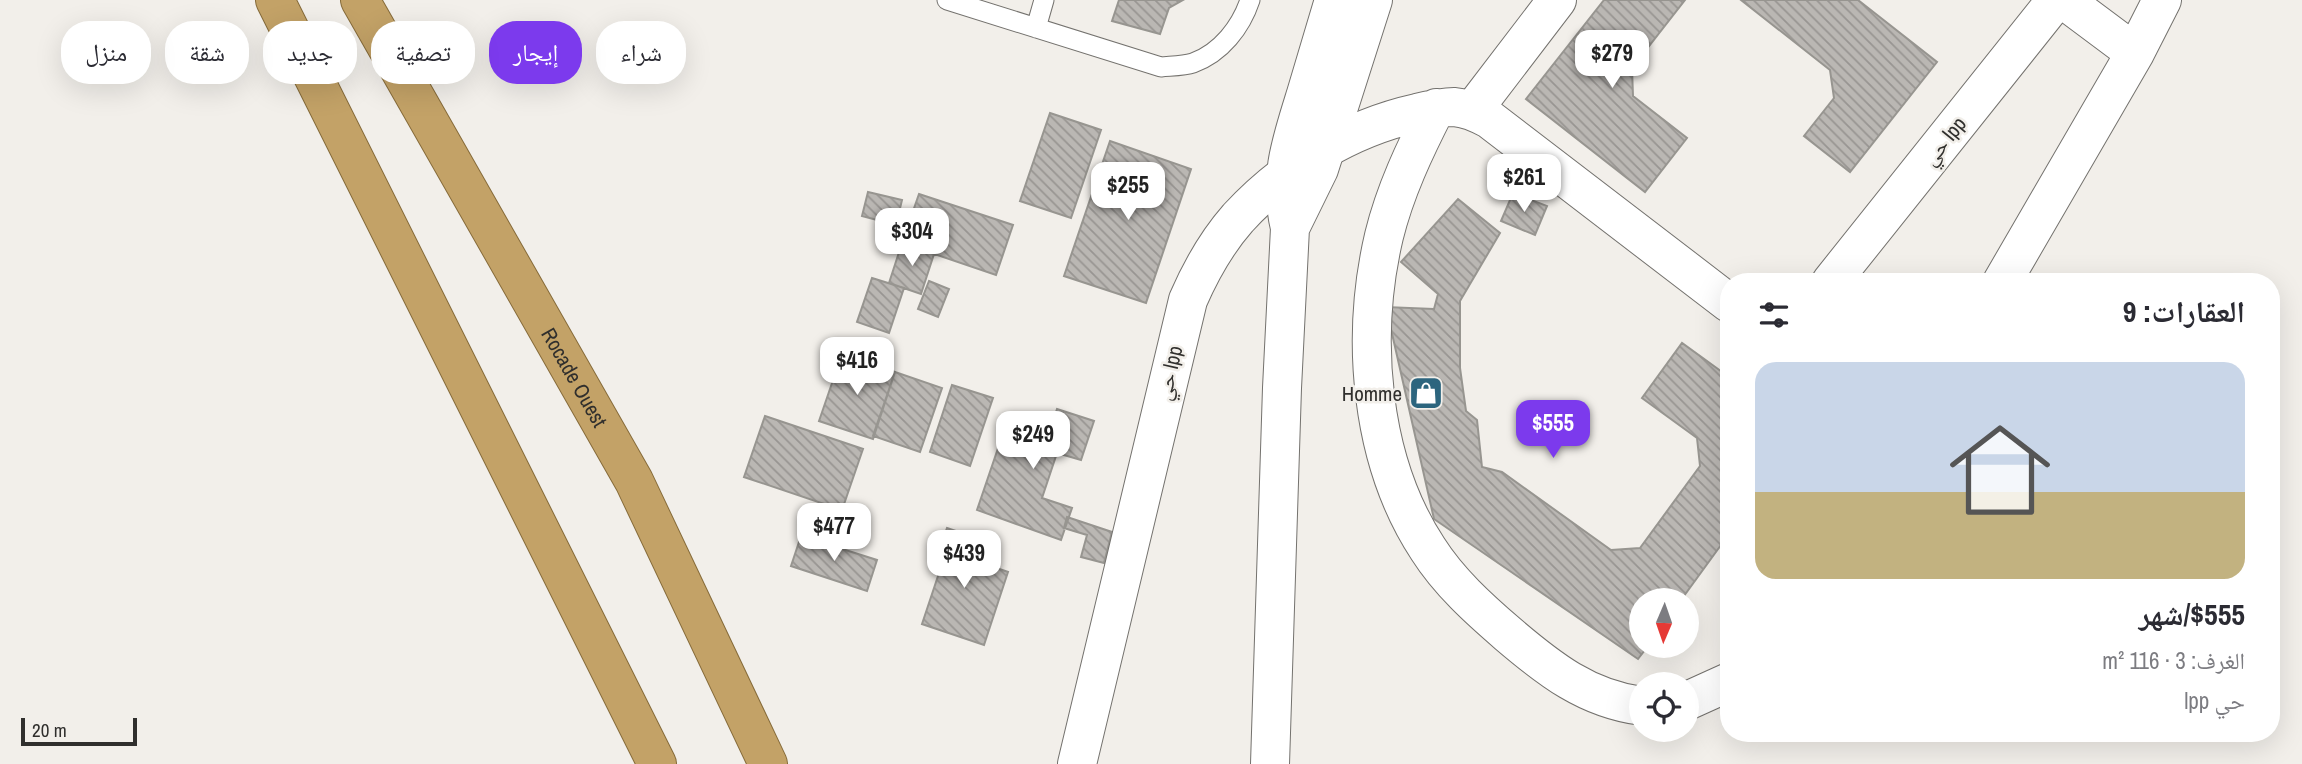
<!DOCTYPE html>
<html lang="ar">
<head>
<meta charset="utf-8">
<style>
  body { margin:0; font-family:"Archivo Narrow","Noto Naskh Arabic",sans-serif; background:#f7f7f7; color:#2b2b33; direction:rtl; height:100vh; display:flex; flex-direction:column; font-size:26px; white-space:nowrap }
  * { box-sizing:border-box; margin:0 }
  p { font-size:23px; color:#7c7c81 }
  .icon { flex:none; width:38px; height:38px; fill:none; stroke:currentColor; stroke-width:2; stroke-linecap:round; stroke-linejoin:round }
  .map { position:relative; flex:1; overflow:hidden; direction:ltr }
  .sheet { position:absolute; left:1720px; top:273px; width:560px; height:469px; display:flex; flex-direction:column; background:#fff; border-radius:28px; box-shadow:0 7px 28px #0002; direction:rtl }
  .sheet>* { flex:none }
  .top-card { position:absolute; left:21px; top:21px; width:665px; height:63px; direction:rtl; display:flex; gap:14px }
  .needle { width:46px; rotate:182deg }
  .fabs { position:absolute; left:1629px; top:588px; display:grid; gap:14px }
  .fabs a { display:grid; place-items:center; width:70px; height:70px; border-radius:50%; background:#fff; box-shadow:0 7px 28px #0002; font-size:35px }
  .scale { position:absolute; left:21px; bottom:18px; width:116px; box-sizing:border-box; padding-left:7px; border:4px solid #302f2d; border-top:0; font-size:19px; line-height:24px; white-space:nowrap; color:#302f2d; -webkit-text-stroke:5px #f2efea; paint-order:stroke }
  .price { position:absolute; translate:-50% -60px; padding:0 16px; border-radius:14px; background:#fff; color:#222; font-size:23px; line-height:46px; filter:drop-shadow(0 2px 4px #0008) }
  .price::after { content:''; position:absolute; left:50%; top:42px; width:21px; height:16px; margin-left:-10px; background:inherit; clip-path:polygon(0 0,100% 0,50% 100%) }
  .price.selected { background:#7c3aed; color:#fff }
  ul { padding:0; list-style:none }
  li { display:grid; align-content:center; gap:14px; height:371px; padding:0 35px }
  li span { display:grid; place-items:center; height:217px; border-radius:21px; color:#555 }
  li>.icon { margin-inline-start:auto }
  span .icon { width:126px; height:126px; fill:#fffc; stroke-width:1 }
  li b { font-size:30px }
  h2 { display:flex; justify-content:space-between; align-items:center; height:84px; padding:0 35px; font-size:30px }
  .tag { padding:0 24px; border-radius:28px; background:#fff; box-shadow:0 7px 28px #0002; font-size:24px; line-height:63px }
  .tag.selected { background:#7c3aed; color:#fff }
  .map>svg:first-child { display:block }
  .building { fill:url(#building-back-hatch); stroke:#979590; stroke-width:2 }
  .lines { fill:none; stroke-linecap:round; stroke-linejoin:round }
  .service-casing { stroke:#74726e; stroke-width:21 }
  .minor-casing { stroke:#74726e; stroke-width:40 }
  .secondary-casing { stroke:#74726e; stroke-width:40 }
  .trunk-casing { stroke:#866b3a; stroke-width:40 }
  .service { stroke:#fff; stroke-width:19 }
  .minor { stroke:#fff; stroke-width:38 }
  .secondary { stroke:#fff; stroke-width:38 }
  .trunk { stroke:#c3a267; stroke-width:38 }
  .labels { text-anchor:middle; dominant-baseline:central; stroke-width:5; stroke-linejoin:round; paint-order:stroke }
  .street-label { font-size:21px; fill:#302f2d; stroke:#f2efea }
  .poi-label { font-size:21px; fill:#302f2d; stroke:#f2efea; text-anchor:end }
</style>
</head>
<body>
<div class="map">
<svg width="2302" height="764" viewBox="0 0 2302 764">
  <defs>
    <pattern id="building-back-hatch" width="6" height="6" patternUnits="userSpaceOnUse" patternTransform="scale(1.75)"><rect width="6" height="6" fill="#bab7b3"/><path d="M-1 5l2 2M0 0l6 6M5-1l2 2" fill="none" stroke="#989592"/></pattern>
  </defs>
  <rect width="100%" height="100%" fill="#f2efea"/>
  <path class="building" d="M1119,0H1183L1169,8L1160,34L1112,21Z
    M1604,0H1685L1632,68L1633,96L1687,138L1645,192L1526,99Z
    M1741,0H1858L1937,62L1850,172L1804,136L1834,98L1830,70Z
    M1050,113L1101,130L1071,218L1020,201Z
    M1110,141L1191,169L1146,303L1064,276Z
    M868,192L902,200L896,225L862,216Z
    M1513,193L1547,206L1535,235L1501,221Z
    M919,194L1013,225L996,275L902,243Z
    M1458,199L1500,233L1460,301V368L1466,411L1477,420L1482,467L1502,472L1611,550L1640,548L1700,466L1697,438L1642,398L1682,343L1729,377V534L1681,600H1642V646H1648L1638,659L1434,519L1386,307L1434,309L1438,294L1401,262Z
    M902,243L934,254L921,294L889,283Z
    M872,278L904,288L889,333L857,322Z
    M929,281L949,289L938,317L918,309Z
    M842,354L895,372L873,439L819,421Z
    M895,372L942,388L920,452L873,436Z
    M952,385L993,398L970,466L930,452Z
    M1057,409L1094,421L1081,460L1057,453L1042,498L1072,508L1061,540L977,510L1010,413L1051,427Z
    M765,416L863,449L842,510L744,477Z
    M1067,517L1112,532L1104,563L1081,557L1087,535L1064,528Z
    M947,528L979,539L973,560L1008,572L984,645L922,624L939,573L932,570Z
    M801,536L877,560L867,591L791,566Z"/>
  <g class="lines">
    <g class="service-casing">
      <path id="service" d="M947,0L1161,67C1171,66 1184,66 1193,63C1221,53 1241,27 1250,0
        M1036,28L1044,0"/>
    </g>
    <g class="minor-casing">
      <path id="minor" d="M2064,0L2135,53
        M1436,108C1415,149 1395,191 1384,236C1360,338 1370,461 1428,549C1449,582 1479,609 1508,634C1549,669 1587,699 1642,706
        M1473,110L1557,0
        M1831,282L2056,0
        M2002,282L2135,53L2162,0
        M1687,701L1729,682
        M1077,764L1188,300C1201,270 1216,243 1238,218C1285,167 1349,128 1417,113C1429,110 1441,107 1454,107C1467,108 1478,113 1489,119L1729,303"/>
    </g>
    <g class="secondary-casing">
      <path id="secondary" d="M1290,228L1319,169L1373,0
        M1270,764L1282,388L1290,228C1278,178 1291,142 1306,94C1315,63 1325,31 1334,0"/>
    </g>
    <g class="trunk-casing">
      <g id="trunk">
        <path d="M275,0L657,764"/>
        <path id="s1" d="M360,0L634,481L768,764"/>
      </g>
    </g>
    <use href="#service" class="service"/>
    <use href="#minor" class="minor"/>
    <use href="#secondary" class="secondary"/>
    <use href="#trunk" class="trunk"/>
  </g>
  <defs>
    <g id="shop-square" transform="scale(1.75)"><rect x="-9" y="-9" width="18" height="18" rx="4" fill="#2c657e" stroke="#f2efea"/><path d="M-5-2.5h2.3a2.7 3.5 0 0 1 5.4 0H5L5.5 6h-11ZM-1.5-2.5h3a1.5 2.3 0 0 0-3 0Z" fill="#fff"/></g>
  </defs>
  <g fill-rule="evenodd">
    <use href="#shop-square" x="1426" y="393"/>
  </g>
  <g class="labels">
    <g class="street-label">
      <text transform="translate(1944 141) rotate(-51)">حي lpp</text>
      <text transform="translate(1169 373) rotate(-77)">حي lpp</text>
      <text stroke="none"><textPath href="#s1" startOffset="434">Rocade Ouest</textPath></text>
    </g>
    <g class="poi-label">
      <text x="1402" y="393">Homme</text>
    </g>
  </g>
</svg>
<div class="fabs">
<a><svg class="needle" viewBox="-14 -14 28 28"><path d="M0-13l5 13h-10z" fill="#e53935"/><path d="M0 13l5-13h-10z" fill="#7c7c81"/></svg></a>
<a><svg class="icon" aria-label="locate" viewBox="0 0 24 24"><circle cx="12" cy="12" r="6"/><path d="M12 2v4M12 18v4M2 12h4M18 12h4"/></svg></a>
</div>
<div class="scale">20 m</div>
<b class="price" style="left:1612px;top:90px">$279</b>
<b class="price" style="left:1524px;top:214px">$261</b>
<b class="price" style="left:1128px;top:222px">$255</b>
<b class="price" style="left:912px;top:268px">$304</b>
<b class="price" style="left:857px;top:397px">$416</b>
<b class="price selected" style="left:1553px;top:460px">$555</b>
<b class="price" style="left:1033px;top:471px">$249</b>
<b class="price" style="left:834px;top:563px">$477</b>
<b class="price" style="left:964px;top:590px">$439</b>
<div class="top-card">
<a class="tag">شراء</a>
<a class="tag selected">إيجار</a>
<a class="tag">تصفية</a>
<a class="tag">جديد</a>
<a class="tag">شقة</a>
<a class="tag">منزل</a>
</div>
<section class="sheet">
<h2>العقارات: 9<svg class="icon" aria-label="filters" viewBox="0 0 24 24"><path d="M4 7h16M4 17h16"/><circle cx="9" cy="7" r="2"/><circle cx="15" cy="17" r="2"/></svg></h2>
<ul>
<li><span style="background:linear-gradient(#c9d6e8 60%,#c2b280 0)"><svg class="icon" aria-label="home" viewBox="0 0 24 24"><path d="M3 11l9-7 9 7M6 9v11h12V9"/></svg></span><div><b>$555/شهر</b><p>الغرف: 3 · 116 m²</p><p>حي lpp</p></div></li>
</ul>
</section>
</div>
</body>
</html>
